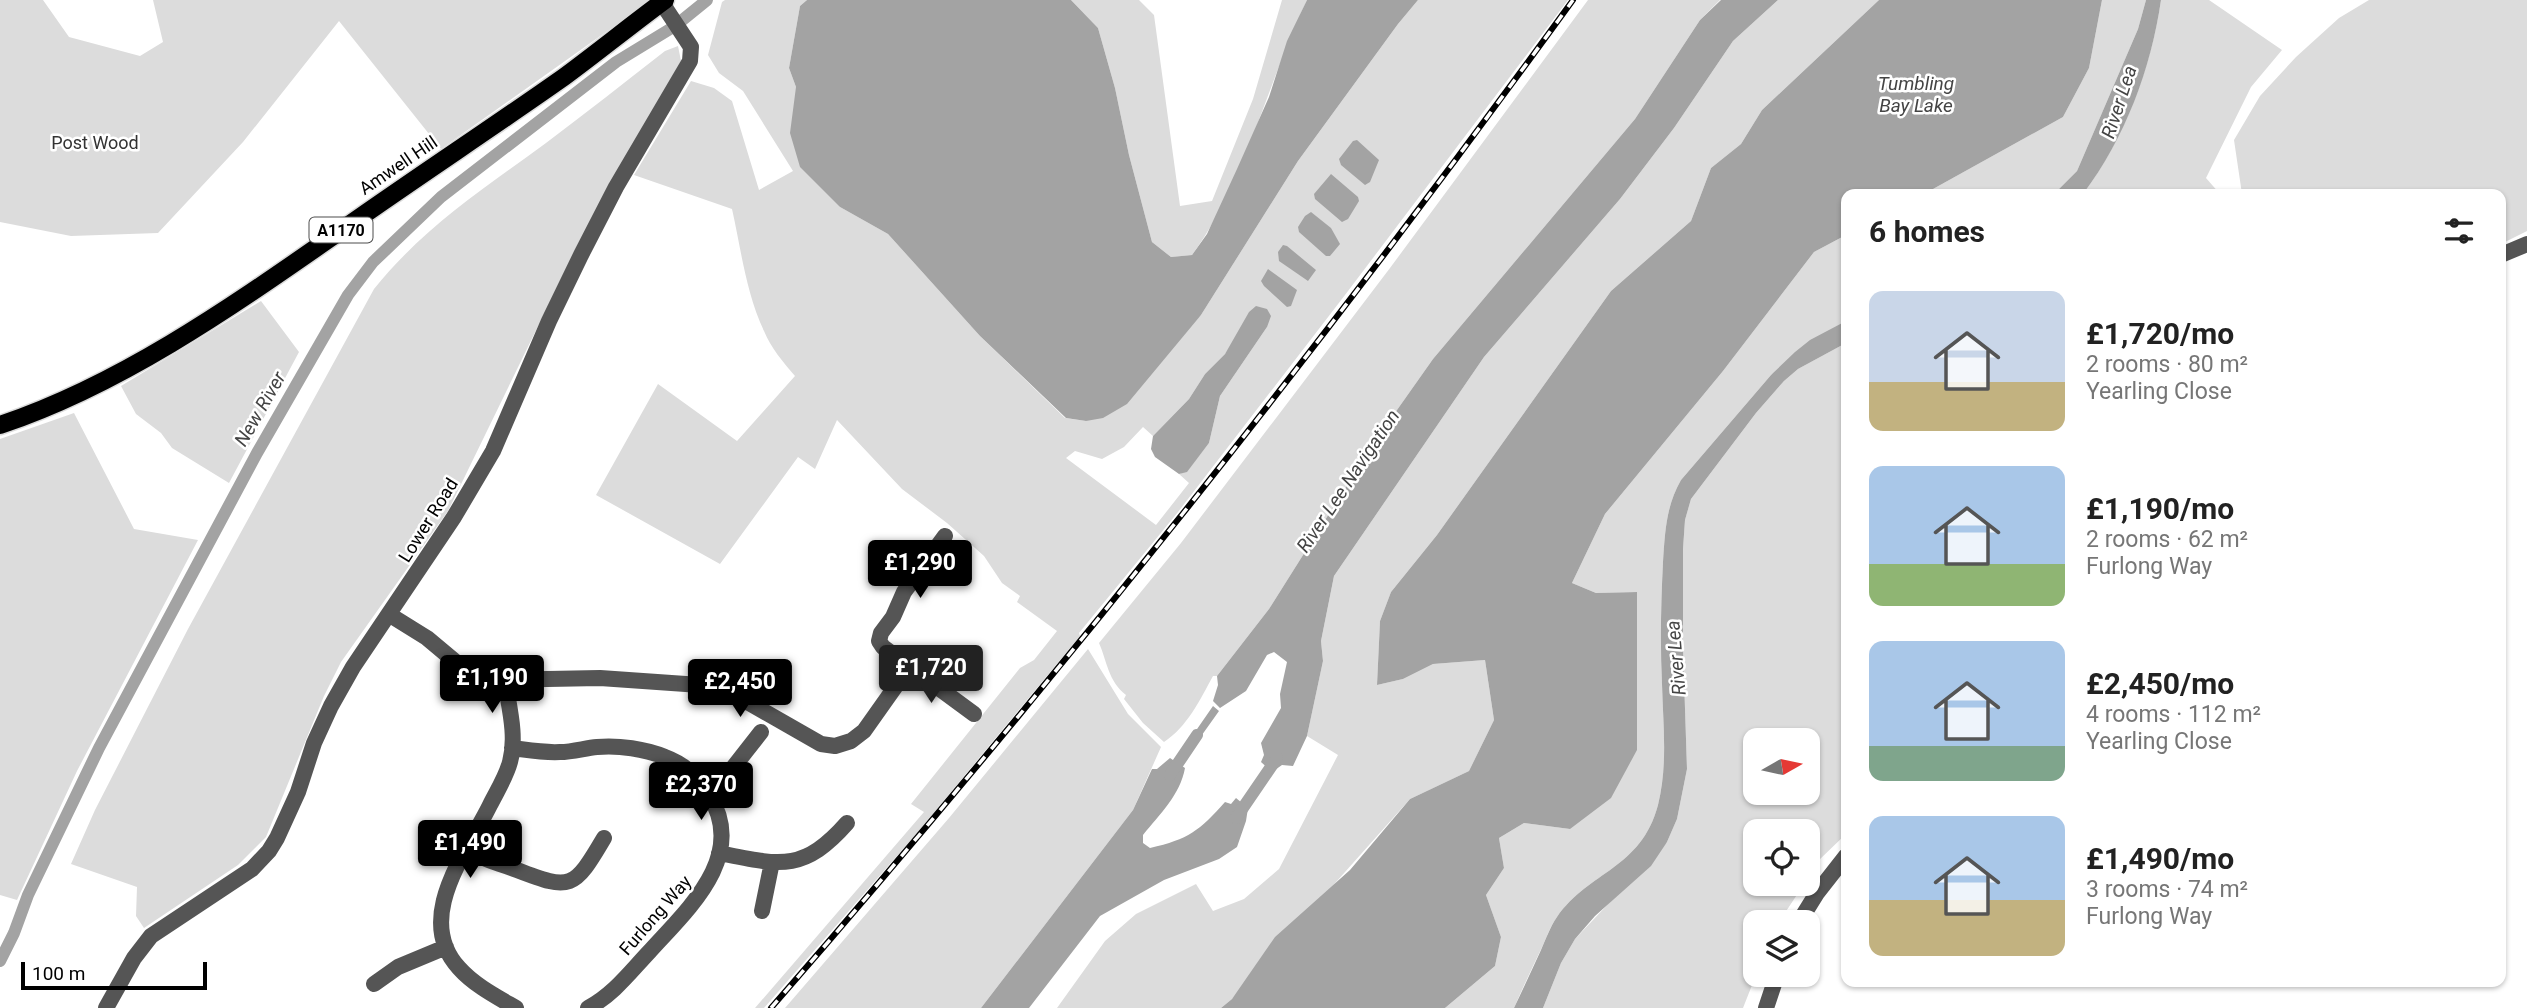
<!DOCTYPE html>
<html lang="en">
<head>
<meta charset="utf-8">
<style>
  body { margin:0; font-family:Roboto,sans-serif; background:#f2f2f2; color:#222; height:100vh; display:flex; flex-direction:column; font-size:26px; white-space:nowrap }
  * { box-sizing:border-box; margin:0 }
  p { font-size:23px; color:#767676 }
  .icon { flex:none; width:38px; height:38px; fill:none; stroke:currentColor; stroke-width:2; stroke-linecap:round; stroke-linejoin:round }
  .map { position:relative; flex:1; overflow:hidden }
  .panel { position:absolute; left:1841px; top:189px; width:665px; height:798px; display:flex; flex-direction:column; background:#fff; border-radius:14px; box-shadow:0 2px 5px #0004 }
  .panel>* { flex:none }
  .needle { width:46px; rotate:81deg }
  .tools { position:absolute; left:1743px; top:728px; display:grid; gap:14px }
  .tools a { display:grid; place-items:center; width:77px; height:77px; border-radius:14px; background:#fff; box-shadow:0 2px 5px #0004; font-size:35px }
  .scale { position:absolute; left:21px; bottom:18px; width:186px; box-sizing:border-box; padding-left:7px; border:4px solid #000; border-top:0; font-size:19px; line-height:24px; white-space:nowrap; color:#000; -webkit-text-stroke:5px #fff; paint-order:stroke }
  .price { position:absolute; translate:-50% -60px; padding:0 16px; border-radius:7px; background:#000; color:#fff; font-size:23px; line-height:46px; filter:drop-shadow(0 2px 4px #0008) }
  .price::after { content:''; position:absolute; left:50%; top:42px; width:21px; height:16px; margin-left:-10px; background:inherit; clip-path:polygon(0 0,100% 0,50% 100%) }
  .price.on { background:#222; color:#fff }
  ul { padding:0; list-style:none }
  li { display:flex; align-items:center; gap:21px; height:175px; padding:0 28px }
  li span { display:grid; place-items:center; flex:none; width:196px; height:140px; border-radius:14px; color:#555 }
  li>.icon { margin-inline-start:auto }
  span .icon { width:84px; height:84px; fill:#fffc; stroke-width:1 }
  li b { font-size:30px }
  h2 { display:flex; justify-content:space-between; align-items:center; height:84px; padding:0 28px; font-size:30px }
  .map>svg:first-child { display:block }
  .green { fill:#dcdcdc; fill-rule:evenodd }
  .water { fill:#a3a3a3 }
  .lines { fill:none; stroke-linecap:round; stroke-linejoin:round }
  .canal { stroke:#a3a3a3; stroke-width:12 }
  .major-casing { stroke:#dbdbdb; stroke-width:21 }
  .minor { stroke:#555; stroke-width:16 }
  .major { stroke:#000; stroke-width:18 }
  .rail-casing { stroke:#000; stroke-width:6 }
  .rail { stroke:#fff; stroke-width:3.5; stroke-dasharray:10; stroke-linecap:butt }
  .labels { text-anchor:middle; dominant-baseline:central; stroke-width:5; stroke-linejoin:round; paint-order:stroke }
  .shield { fill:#fff; stroke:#4c4c4c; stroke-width:2 }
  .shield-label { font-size:16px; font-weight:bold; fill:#000 }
  .park-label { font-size:18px; fill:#333; stroke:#fff }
  .street-label { font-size:18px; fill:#000; stroke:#fff }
  .water-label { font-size:19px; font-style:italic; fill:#444; stroke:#fff }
</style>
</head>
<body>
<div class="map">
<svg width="2527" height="1008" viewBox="0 0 2527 1008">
  <rect width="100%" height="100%" fill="#fff"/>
  <path class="green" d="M0,0H43L69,37L140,56L163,42L153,0H651L441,149L339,21L243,142L158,233L71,236L0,222Z
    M725,0H807L800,6L789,68L840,207L888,234L980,336L1065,418L1086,421L1201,315L1298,161L1398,24L1418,0H1568L1345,295L1178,512L1079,633L1080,636L918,832L764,1008H755L924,812L911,804L1020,668L1034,660L1057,631L1017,602L1020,596L1002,583L984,556L947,523L902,489L837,420L815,469L798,457L720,564L596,495L658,384L737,441L795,376C783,362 771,348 764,331C746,293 741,249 732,209L634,175L691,81L714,88L732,101L759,190L793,171L743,91L719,73L708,55L722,2ZM1267,327L1220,396L1209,443L1187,471L1179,474L1189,483L1156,525L1066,458L1075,451L1102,459L1124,447L1143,427L1153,436L1189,399L1205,374L1225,354L1235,340Z
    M1071,0H1139L1154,15L1180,206L1212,201L1253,99L1282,0H1307C1268,81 1245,183 1192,255L1171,257L1152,242L1129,155L1115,88L1098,28Z
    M1588,0H1720L1700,20L1635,119L1433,359L1373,444L1269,609L1217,676H1213C1200,700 1187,727 1164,742L1143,723L1124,699L1126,695C1108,681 1107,661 1099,643L1181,543L1390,268Z
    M1778,0H1879L1762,110L1741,144L1711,168L1691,221L1611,291L1437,535L1391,592L1380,621L1377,685L1403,679L1433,664L1485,660L1494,720L1469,771L1410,799L1232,999L1221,1008H1057L1105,941L1136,914L1196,884L1213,911L1244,899L1279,869L1338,755L1307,736L1323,661L1321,641L1334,576L1484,357L1620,199L1674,128L1733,41Z
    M2102,0H2146L2138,29L2077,171L2054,194H1924L2063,117L2089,68Z
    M2161,0H2209L2282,50L2251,87L2206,178L2220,194H2083C2124,139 2151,68 2161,0Z
    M2369,0H2527V231L2501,244V194H2242L2234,140L2260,96L2296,57L2339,18Z
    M678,46L681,61L579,242L448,511L341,662L324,696L266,837L238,865L144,928L136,916L137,887L71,864L95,810L188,629L374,289C424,227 482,190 546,143C586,113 625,82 665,51Z
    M1846,235V321L1771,375L1681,480C1666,506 1665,532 1663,562C1661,602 1660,643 1662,684C1663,725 1668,764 1658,805C1641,869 1589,871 1557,917C1551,925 1547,936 1543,945C1533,966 1523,987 1514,1008H1445L1495,966L1501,937L1486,895L1504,868L1499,838L1524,823L1570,829L1636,658L1637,592L1596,593L1572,583L1605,514L1723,371L1814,252Z
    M261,301L299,352L229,483L172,448L161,433L136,414L121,386Z
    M1846,343V834L1818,861L1808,877V831H1755V884H1804L1779,922H1755L1756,975L1743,1008H1543L1561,963L1575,939L1667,842L1677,819L1687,769L1683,648V549L1685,520L1691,499L1756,413L1784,381L1798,369ZM1755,740H1808V793H1755Z
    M74,413L134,529L198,540L77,771L17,900L0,895V439Z
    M1088,649L1128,714L1161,747L1133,810L981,1008H785L949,818Z"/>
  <path class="water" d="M807,0H1071L1098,28L1115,88L1129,155L1152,242L1171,257L1192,255L1207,234L1237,169L1269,97L1287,41L1307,0H1418L1398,24L1298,161L1201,315L1127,404L1103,418L1086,421L1066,418L980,336L888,234L840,207L800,167L790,133L796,87L789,68L800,6Z
    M1721,0H1778L1733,41L1674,128L1620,199L1484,357L1334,576L1321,641L1323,661L1307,736L1293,766L1282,765L1272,772L1261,762L1264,755L1261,743L1281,708L1280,694L1287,662L1274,652L1267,655L1246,691L1220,708L1213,701L1218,685L1217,676L1269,609L1373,444L1433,359L1635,119L1700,20Z
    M1879,0H2102L2089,68L2063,117L1924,194H1846V235L1814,252L1723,371L1605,514L1572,583L1596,593L1637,592V750L1611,798L1570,829L1524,823L1499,838L1504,868L1486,895L1501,937L1495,966L1445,1008H1221L1232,999L1275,937L1350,870L1410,799L1469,771L1494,720L1485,660L1433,664L1403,679L1377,685L1380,621L1391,592L1437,535L1611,291L1691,221L1711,168L1741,144L1762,110Z
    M2146,0H2161C2151,69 2125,138 2083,194H2054L2077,171L2138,29Z
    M1357,140L1379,160L1370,182L1365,185L1341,165L1339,159L1353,141Z
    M1331,174L1358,197L1359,201L1348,219L1342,222L1315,199L1314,194Z
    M1311,212L1331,228L1340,244L1330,256H1326L1299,232L1298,227L1305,216Z
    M1283,245L1287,246L1316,270L1308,281L1279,261L1278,252Z
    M1268,269L1297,290L1291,306L1287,307L1264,286L1261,281Z
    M1256,306L1267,309L1271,316L1267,327L1220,396L1209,443L1187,472L1179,474L1155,457L1151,449L1153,436L1189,399L1205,374L1225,354L1249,312Z
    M1846,321V343L1798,369L1784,381L1756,413L1691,499L1685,520L1683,549V648L1687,769L1677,819L1667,842L1651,866L1595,916L1575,939L1561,963L1543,1008H1514C1523,989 1532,970 1541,950C1546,939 1550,927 1557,917C1589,871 1641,869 1658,805C1668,764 1663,725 1662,684C1660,643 1661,602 1663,562C1665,532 1666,506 1681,480L1771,375L1795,352L1810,340Z
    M1213,706L1219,711L1192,749L1186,745Z
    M1170,758L1185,768C1180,795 1160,814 1143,835V843L1150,848C1189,839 1199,831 1225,802L1231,804L1236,798L1248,808L1246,821L1237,847L1219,859L1164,880L1100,916L1029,1008H981L1133,810L1152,769H1157Z"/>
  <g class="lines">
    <path class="canal" d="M1170,775L1197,735
      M1236,818L1277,758
      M0,961L14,933L28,895L99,748L257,453L348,295L373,262L441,197L616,62L675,26L707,0"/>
    <g class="major-casing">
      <path id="major" d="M0,425C126,383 241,300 349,225C420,175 493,127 564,77C598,52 631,25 665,0"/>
    </g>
    <path class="minor" d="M2501,255L2527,244
      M945,536L904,592L893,617L881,633L879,641L883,647L974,714
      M390,615L427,638L470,674L488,680L600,678L700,685L723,691L751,704L821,744L835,746L851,741L864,731L910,666
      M505,681C509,707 517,736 510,762C506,777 497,791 490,805C467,852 413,918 459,968C474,985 497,997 516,1008
      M512,748C528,750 544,753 560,752C573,752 585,748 597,747C619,745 645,749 665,757C684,764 699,778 709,795C748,856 688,909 650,951C630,972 614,994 588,1008
      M706,789L732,769L761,732
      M465,849C485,861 496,862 517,870C571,891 574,889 604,838
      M719,853C779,865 803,873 847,823
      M762,911L772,862
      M1799,922L1817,893L1846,856
      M374,984L398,967L446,947
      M106,1008L134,958L151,936L252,869L269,851L277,838L298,792L314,743L331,706L353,667L454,517L493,451L549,321L581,255L616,187L690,61L691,47L662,3
      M1766,1008L1777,975"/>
    <use href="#major" class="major"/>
    <g class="rail-casing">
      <path id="rail" d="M771,1008C1053,684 1321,348 1573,0"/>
    </g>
    <use href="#rail" class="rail"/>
  </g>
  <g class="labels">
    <rect class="shield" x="309.5" y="217.5" width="63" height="25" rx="5"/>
    <g class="shield-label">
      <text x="341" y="230">A1170</text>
    </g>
    <g class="park-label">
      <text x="95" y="142">Post Wood</text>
    </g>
    <g class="street-label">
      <text transform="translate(398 165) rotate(-34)">Amwell Hill</text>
      <text transform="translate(428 520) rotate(-58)">Lower Road</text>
      <text transform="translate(655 915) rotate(-49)">Furlong Way</text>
    </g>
    <g class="water-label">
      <text x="1916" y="83">Tumbling<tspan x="1916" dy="22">Bay Lake</tspan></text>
      <text transform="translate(2119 102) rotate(-72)">River Lea</text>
      <text transform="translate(260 409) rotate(-60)">New River</text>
      <text transform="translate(1348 481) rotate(-56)">River Lee Navigation</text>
      <text transform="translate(1676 658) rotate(-95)">River Lea</text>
    </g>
  </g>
</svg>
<div class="tools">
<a><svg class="needle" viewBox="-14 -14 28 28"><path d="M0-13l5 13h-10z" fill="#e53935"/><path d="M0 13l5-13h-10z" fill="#767676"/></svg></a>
<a><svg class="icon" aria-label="locate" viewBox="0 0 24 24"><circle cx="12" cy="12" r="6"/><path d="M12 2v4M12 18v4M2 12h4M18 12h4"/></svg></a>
<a><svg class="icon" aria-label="layers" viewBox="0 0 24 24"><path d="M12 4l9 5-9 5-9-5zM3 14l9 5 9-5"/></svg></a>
</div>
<div class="scale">100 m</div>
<b class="price" style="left:920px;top:600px">£1,290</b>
<b class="price on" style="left:931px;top:705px">£1,720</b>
<b class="price" style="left:492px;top:715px">£1,190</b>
<b class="price" style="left:740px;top:719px">£2,450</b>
<b class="price" style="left:701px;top:822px">£2,370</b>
<b class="price" style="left:470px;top:880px">£1,490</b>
<section class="panel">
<h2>6 homes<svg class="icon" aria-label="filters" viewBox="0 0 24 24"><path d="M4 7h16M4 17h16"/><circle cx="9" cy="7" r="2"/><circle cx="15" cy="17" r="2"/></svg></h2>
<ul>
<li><span style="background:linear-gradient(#c9d6e8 65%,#c2b280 0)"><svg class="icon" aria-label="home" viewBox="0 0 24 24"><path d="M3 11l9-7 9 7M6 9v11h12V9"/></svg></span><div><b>£1,720/mo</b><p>2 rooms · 80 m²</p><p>Yearling Close</p></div></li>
<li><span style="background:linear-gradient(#a9c7e8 70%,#8fb573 0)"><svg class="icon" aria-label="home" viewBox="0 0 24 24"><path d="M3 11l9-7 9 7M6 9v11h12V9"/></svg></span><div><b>£1,190/mo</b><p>2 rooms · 62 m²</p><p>Furlong Way</p></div></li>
<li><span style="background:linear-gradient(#a9c7e8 75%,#7fa58c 0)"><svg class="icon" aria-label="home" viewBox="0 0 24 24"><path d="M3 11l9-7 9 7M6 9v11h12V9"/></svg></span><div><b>£2,450/mo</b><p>4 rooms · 112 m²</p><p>Yearling Close</p></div></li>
<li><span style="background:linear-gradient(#a9c7e8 60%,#c2b280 0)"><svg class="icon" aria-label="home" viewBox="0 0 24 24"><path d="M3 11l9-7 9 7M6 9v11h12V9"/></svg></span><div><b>£1,490/mo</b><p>3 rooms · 74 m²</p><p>Furlong Way</p></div></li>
</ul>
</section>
</div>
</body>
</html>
